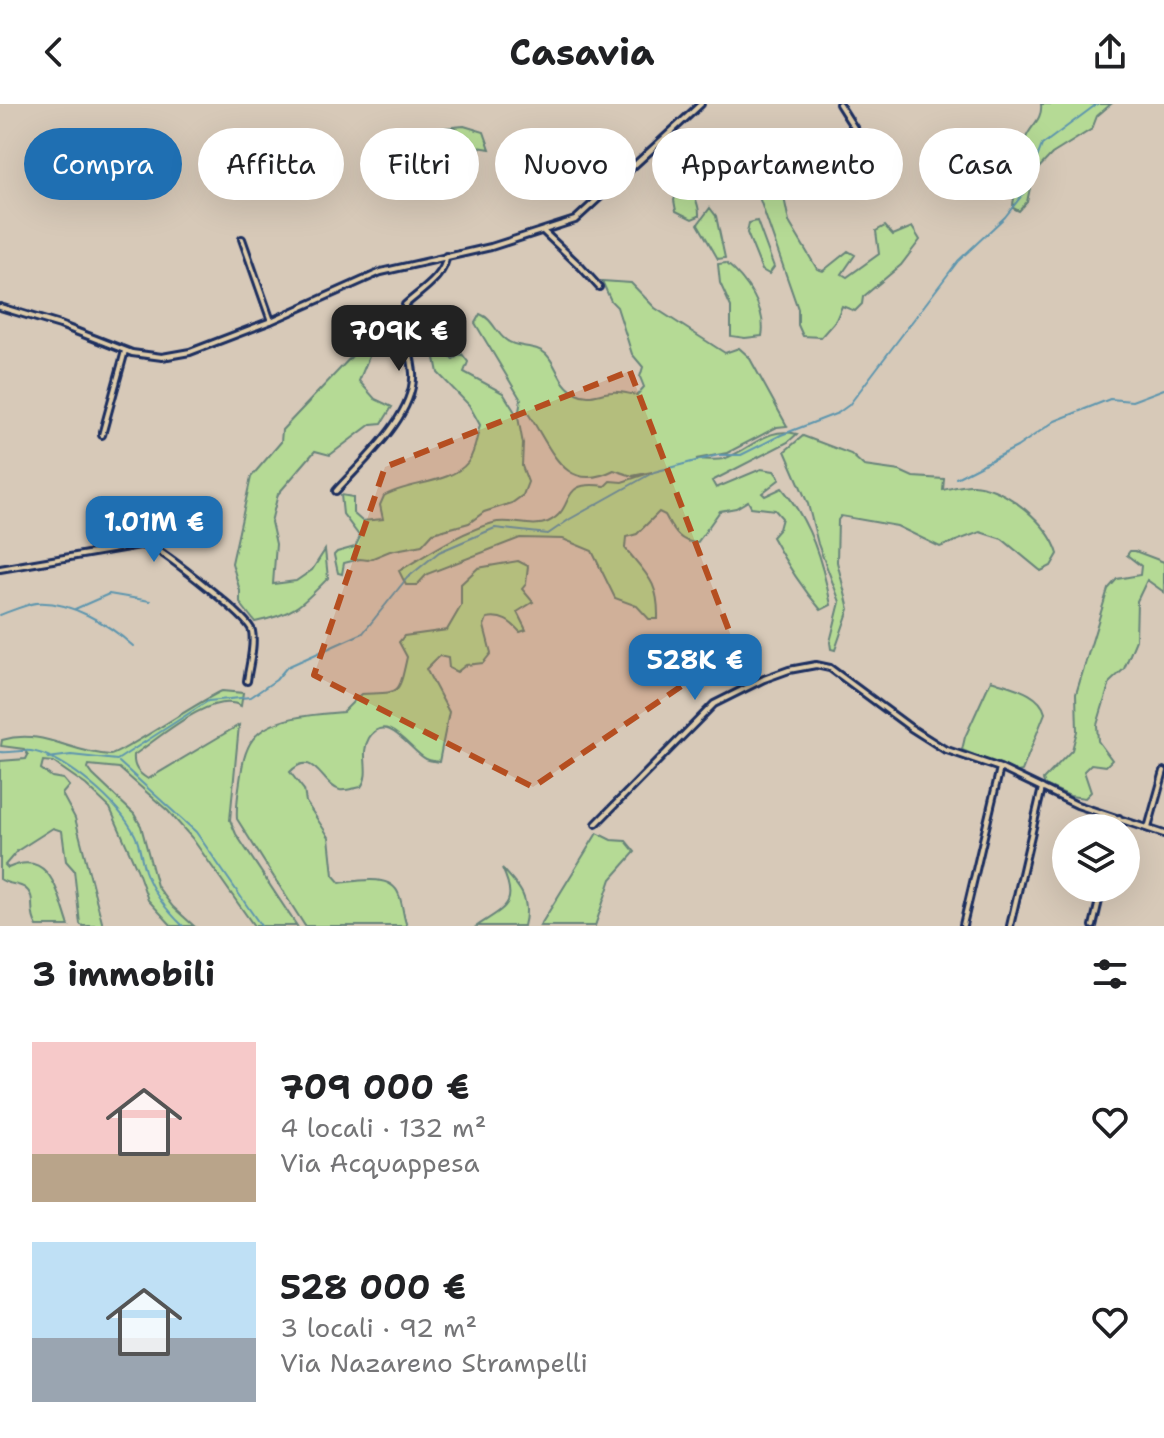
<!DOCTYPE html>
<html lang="it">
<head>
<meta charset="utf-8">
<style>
  body { margin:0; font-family:"Shantell Sans",sans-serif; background:#f6f6f6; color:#202124; height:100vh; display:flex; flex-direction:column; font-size:30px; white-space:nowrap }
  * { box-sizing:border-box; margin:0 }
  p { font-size:26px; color:#757577 }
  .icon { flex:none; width:44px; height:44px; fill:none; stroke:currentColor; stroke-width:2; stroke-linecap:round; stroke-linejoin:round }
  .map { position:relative; height:822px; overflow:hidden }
  .panel { display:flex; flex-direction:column; background:#fff; flex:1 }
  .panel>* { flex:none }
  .guide { position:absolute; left:24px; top:24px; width:1116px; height:72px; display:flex; gap:16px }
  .fabs { position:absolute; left:1052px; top:710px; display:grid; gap:16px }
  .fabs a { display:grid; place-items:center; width:88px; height:88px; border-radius:50%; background:#fff; box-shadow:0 8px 32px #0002; font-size:40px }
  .price { position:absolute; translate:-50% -68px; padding:0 18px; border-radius:16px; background:#1f6fb2; color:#fff; font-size:26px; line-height:52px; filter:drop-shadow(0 2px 4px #0008) }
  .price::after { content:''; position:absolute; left:50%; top:48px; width:24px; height:18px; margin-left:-12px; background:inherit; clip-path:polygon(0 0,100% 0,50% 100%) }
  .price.on { background:#222; color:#fff }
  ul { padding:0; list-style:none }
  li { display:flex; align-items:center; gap:24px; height:200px; padding:0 32px }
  li span { display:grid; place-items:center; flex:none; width:224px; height:160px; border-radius:0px; color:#555 }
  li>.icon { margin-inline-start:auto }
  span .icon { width:96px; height:96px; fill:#fffc; stroke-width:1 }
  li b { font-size:34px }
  h2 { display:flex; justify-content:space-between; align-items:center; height:96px; padding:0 32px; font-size:34px }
  .pill { padding:0 28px; border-radius:36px; background:#fff; box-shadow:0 8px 32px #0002; font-size:28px; line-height:72px }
  .pill.on { background:#1f6fb2; color:#fff }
  header { display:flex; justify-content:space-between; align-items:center; height:104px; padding:0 32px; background:#fff; font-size:36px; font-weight:700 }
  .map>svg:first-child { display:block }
  .green { fill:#b5da95; stroke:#68847a; stroke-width:2 }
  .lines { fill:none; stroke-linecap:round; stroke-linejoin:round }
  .stream { stroke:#5e96ae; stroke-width:2 }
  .street-casing { stroke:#1b2f5e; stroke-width:10 }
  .street { stroke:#deccaa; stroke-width:4 }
  .marked { fill:#b54e20; fill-opacity:0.2; stroke:#b54e20; stroke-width:6; stroke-dasharray:16 10; stroke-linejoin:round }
</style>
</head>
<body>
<header><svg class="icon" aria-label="back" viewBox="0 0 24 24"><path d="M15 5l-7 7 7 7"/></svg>Casavia<svg class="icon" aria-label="share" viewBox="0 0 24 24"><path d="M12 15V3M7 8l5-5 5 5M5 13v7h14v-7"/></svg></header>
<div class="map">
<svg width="1164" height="822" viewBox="0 0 1164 822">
  <rect width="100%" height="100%" fill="#d7c9b8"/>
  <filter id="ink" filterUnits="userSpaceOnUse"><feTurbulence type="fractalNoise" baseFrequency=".0125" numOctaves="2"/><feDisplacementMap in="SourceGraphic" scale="16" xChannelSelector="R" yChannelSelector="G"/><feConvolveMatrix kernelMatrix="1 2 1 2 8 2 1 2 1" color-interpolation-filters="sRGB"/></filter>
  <g filter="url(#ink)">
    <path class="green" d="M1041,0H1111L1097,12L1092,25L1052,50L1033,70L1027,98L1019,107L1013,104C1012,91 1021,80 1023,67C1025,56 1024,45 1026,34C1030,22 1043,16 1041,0Z
      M464,22L484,28L490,45L460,40L424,59L387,61L373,53L379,38L430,25Z
      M777,59L789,118L817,165L823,167L848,147L855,151L842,170L847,173L879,150L876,127L885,122L893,131L912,123L920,136L901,161L863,193L862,200L855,207L842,202L836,216L821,233L803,232L798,221V205L759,93L765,62Z
      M683,76L690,77C692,91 700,99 699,112L692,115L676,107L674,96L677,89L675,84Z
      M710,104L716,112L725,154L718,155L698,120Z
      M757,117L774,163L769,170L762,166L747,129L749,119Z
      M726,159C746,175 767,205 762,232L745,234L731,232V203L720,179L718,160Z
      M602,177L631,179L655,204L725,249L739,244L749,253L787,322L777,323L727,349L696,355C704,355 715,357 723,355C750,347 767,321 797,330L788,338L712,377L716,384L761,365L774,367L780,375L762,389L765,392L782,384C811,419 822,457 831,501L821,506C802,484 786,459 772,433L779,425L782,414L775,406L751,403L748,397L736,404L720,407L697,439C678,438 673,425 665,411L659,408L637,430L626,433L625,444C647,471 659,478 658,515H649L637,502L615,494L592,447L563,435L520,434L427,470L417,481H406L399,467C428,450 460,428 493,419C509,414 532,425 548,418C578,404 556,375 605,382L610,377L622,378L652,368L632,372L614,366C563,392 551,342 527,308L519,307L521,296L475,219L480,210C493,215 495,228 506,236C517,245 535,240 546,250C558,262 559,281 576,289C590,296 598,289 612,288C620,287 629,290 637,291L644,283L640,273L643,263L632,250L617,203L611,197Z
      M370,233H377L359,277L375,295L392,303L382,319L371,320L330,351L315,347L278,390L271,418L276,440L273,480L296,477L312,466L325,446L328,474C301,502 294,510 255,518L240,499V487L232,459L251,373L281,338L282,326Z
      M443,247L453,255L462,250L468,258L464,268L503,289L518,313L523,340L522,362L528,378L523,391L512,399L484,408L469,419L433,429L422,441L390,447L368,456L360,455L344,459L342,470L338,469L334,451L337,448L355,443L360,433L343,410L341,391L353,393V409L362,417L383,415L380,401L384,392C407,378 451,380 468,358C475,349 477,332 480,321L469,301L438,269L435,254Z
      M803,332L851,350L864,362L900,367L913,373L944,375L943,386C952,384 965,380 974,381C1007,384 1049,420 1058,450L1051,462L1041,467L1002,435L980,428L940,443L897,422L841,412L838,416L837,458L849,505L835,546L831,545L830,538L840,498L818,440L808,400L785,347Z
      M1130,447H1135L1164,458V488L1147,476L1137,497L1136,536L1124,565L1110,578L1097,621L1098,637L1112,656L1106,662L1091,660L1084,667L1091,688L1085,694L1070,692L1045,681L1043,676L1072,646L1077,627L1076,590L1108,485L1117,475L1140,471L1141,462L1127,451Z
      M518,457L528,462L526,480L522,485L533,498L517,508L526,526L520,528C511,518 502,511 487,514L484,522L491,549L483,559L466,561L457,568L449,564L448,554L439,552L426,565L449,608L439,658C435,657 430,657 426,655C410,647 387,606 369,634C359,651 372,668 361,683C355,684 346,687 340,686C322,682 314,643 290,668L304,686L306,698L329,733L333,771L340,779C357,777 391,769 399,791C403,801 403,813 407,822H305L237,715C236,702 238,690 240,677C242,663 244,647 253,635C271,612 318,610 343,608L361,590C401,588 398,593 407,553L399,538L404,532L447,526L461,502V480L478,464Z
      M991,576C1010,583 1040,588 1045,609L1022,667L1017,668L962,646L965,633Z
      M222,587L243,589L241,602C212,586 158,635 134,651C133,663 138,669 148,675L239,621L230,716L236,730L297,822H254L192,734L168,707L119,664L89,661L88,664L93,671L134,710L141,722L157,782L173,803L194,822H172L148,796L137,765L110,704L86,681L53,658L43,657L41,665L52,673L63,675L69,682L62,690L75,714L103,822H83L80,820L74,766L66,757L62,727L53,724L17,747L5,761L8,764C51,744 58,790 69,822H37C27,806 38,794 25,784C17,779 8,781 0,775V657L26,655L28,651L24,645L1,642L2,636C43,624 70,649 110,651C118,652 202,595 222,587Z
      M597,729L611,736L626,737L635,748L611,775L595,822H540Z
      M502,764C520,783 531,795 524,822H477C506,803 519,800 502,764Z"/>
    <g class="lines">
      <path class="stream" d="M956,374L1017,343L1055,317L1110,295L1132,297L1164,285
        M75,505L109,490L150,497
        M0,511C11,507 24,501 36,499C69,496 110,521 133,542
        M0,648C10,649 21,646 31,647C66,653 119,699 135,731C140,741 141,755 145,767C153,789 166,806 183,822
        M48,654L71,651L117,656L208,597L251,593L276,576L287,563L363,529L407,474L439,448L495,424L548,430L570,415L654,368L718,351H741L781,331L838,309L849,301L958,157L1005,113L1023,90L1042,41L1097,0
        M119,658L196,728L261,822"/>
      <g class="street-casing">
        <path id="street" d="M839,0L870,49
          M544,128L581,163L599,183
          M242,135L271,217
          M0,203L60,221L132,249L162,253L190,248L271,217L381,168L491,143L575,116L701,0
          M102,331L125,247
          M336,387C362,358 416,311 413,269C411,245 401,225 405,201C419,188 446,172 446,152
          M0,465L140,441L153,443C169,453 249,513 252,527C255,542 249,562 247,577
          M596,720L714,600L764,575L789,566L816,561L830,564L911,624L944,645L1000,664L1077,701L1164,730
          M1117,724L1119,714
          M1148,724L1164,667
          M963,821L1000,664
          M1010,822L1042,684
          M1093,822L1102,784"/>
      </g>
      <use href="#street" class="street"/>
    </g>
  </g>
  <path class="marked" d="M630,267L736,545L533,683L314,571L385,363Z"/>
</svg>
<div class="fabs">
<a><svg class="icon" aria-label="layers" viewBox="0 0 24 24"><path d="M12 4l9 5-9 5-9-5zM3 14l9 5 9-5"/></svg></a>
</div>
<b class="price on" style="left:399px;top:269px">709K €</b>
<b class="price" style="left:154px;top:460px">1.01M €</b>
<b class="price" style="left:695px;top:598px">528K €</b>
<div class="guide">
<a class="pill on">Compra</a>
<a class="pill">Affitta</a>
<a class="pill">Filtri</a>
<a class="pill">Nuovo</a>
<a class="pill">Appartamento</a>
<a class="pill">Casa</a>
</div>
</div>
<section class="panel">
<h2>3 immobili<svg class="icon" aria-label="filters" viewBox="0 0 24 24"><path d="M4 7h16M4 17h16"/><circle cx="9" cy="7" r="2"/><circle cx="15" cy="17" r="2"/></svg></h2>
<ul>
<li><span style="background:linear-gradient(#f6c9c9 70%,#b9a48a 0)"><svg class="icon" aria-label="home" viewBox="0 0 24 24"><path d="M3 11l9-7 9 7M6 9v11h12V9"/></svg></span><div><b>709 000 €</b><p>4 locali · 132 m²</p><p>Via Acquappesa</p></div><svg class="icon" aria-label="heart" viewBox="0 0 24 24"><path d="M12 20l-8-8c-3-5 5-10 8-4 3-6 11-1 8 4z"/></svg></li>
<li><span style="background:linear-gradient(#bfe0f5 60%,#9aa5b1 0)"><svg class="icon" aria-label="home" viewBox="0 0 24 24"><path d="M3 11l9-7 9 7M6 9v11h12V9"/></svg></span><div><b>528 000 €</b><p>3 locali · 92 m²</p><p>Via Nazareno Strampelli</p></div><svg class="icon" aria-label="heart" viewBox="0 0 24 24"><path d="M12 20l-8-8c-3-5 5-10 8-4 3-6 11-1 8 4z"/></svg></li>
</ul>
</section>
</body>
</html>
